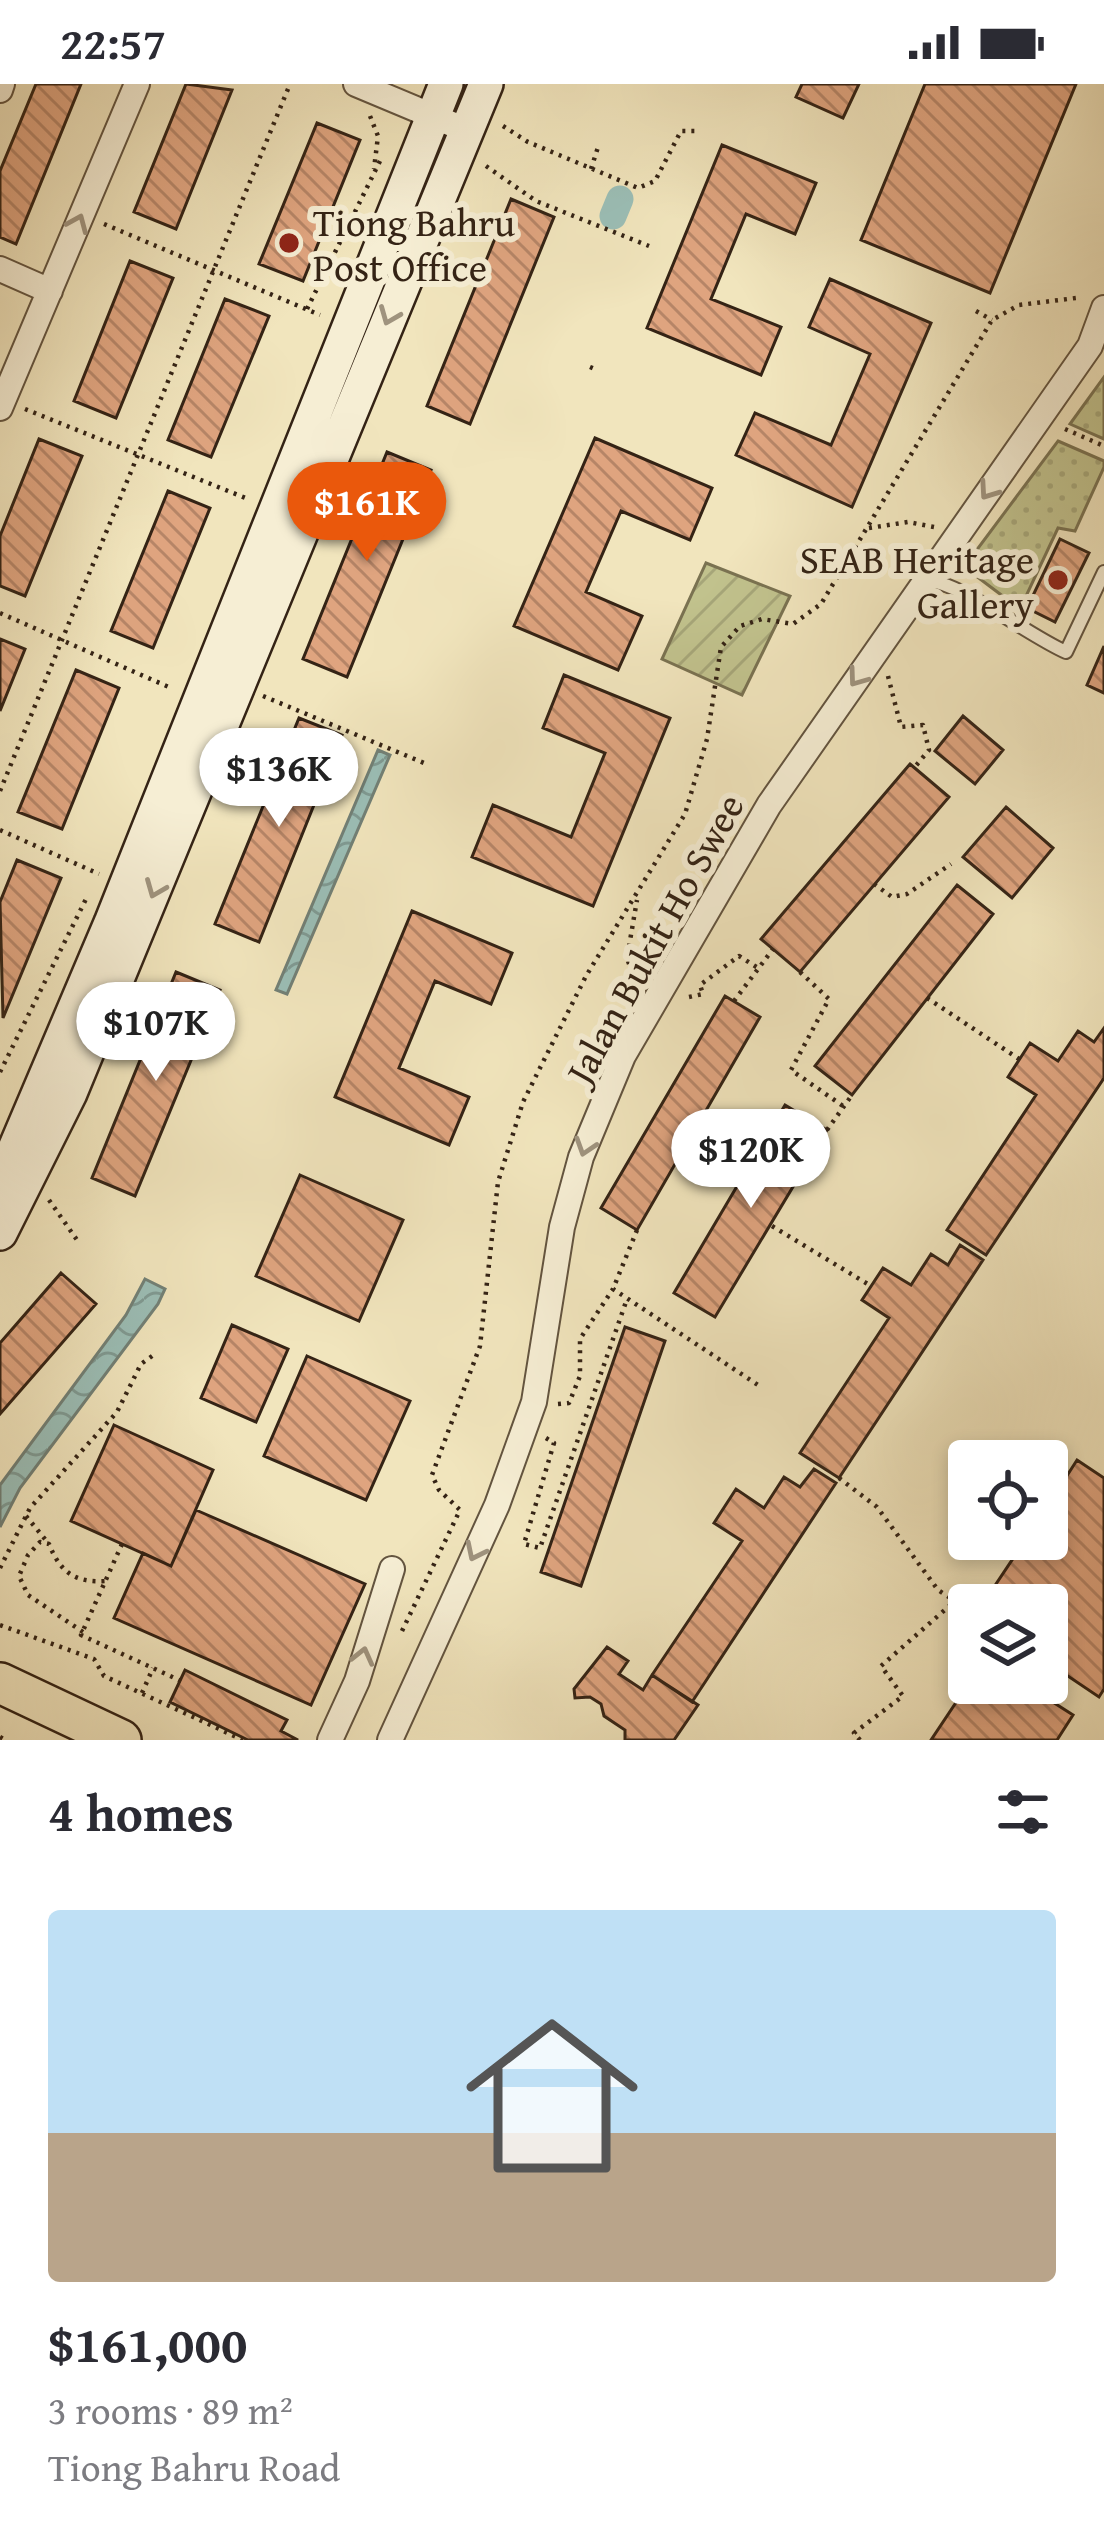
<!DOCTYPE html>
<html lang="en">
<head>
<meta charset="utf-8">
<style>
  body { margin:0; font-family:"Gentium Book Plus",serif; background:#f7f7f7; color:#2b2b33; height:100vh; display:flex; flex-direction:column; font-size:45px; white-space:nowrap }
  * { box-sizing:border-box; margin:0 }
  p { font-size:39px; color:#7c7c81 }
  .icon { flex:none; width:66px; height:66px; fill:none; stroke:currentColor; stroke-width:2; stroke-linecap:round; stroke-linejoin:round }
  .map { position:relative; height:1656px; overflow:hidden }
  .sheet { display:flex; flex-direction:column; background:#fff; flex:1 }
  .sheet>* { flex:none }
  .buttons { position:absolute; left:948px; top:1356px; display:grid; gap:24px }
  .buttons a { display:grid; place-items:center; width:120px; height:120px; border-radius:12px; background:#fff; box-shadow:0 6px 18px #0003; font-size:60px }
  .price { position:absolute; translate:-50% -102px; padding:0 27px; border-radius:42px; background:#fff; color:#222; font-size:39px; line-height:78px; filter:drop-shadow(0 3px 6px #0008) }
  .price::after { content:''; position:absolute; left:50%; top:72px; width:36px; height:27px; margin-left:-18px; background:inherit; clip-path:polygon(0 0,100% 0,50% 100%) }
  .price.selected { background:#ea580c; color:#fff }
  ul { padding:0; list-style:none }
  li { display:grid; align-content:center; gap:24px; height:636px; padding:0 48px }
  li span { display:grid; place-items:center; height:372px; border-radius:12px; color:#555 }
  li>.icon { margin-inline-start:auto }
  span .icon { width:216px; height:216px; fill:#fffc; stroke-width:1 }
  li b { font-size:51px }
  h2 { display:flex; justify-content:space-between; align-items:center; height:144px; padding:0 48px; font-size:51px }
  .status { display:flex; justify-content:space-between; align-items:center; height:84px; padding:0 60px; background:#fff; direction:ltr }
  .status svg { height:33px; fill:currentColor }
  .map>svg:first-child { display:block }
  .grass { fill:url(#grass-dots); stroke:#7a7251; stroke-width:3 }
  .garden { fill:url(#garden-furrows); stroke:#7a7251; stroke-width:3 }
  .water { fill:url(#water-waves); stroke:#728076; stroke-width:3 }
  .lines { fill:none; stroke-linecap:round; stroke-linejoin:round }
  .canal { stroke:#9bbeb6; stroke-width:27 }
  .building { fill:url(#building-back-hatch); stroke:#342315; stroke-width:3 }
  .lane-casing { stroke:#63543f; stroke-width:16 }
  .street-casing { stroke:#63543f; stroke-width:28 }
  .secondary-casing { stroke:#342315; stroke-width:38 }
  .primary-casing { stroke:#342315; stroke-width:44 }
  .path { stroke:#342315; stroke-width:4.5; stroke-dasharray:3 6; stroke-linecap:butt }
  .lane { stroke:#f6eed4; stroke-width:12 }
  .street { stroke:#f6eed4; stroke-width:24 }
  .secondary { stroke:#f6eed4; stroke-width:33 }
  .primary { stroke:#f1e5bd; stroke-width:39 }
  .oneway { stroke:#9f937e }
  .poi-dot { fill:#8f2418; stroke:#f6eed4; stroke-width:4.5 }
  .labels { text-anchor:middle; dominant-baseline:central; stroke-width:12; stroke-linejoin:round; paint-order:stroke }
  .poi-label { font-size:39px; fill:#342315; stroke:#f6eed4; text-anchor:start }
  .street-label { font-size:39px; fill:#342315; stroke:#f6eed4 }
</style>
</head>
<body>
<div class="status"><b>22:57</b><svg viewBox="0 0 49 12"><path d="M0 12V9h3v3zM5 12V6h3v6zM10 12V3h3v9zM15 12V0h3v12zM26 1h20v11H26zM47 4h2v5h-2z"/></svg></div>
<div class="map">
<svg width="1104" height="1656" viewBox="0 0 1104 1656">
  <defs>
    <pattern id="grass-dots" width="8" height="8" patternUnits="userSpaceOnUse" patternTransform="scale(3)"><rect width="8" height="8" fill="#c1c28d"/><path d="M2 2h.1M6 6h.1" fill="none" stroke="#a6a679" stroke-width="1.8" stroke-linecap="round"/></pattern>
    <pattern id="garden-furrows" width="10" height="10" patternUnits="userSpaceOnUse" patternTransform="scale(3)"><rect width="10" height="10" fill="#c1c28d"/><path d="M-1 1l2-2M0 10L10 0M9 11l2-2" fill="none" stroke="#a6a679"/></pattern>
    <pattern id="water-waves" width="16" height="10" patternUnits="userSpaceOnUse" patternTransform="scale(3)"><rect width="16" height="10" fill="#9bbeb6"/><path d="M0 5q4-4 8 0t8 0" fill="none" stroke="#7f9a93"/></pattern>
    <pattern id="building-back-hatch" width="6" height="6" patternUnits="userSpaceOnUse" patternTransform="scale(3)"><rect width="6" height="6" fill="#dfa47f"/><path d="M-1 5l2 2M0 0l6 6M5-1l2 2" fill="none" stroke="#b68567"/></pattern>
  </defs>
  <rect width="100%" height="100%" fill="#f1e5bd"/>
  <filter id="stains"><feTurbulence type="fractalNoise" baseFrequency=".00167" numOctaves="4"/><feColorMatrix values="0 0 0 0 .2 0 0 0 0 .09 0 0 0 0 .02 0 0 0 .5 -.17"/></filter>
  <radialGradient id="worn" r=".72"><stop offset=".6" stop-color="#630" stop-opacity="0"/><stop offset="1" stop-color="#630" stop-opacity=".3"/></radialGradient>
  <path class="grass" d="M1104,293V355L1070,340Z
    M1058,357L1104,377V383L1075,447L1058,444L1020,525L964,483Z"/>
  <path class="garden" d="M706,479L790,512L742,611L662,575Z"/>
  <path class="water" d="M378,666L390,671L287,910L276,906Z
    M145,1195L165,1205L158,1220L20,1404L0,1443V1401L126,1231Z"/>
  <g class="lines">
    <path class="canal" d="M613,132L620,115"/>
  </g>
  <path class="building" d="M36,0H81L16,160L0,153V87Z
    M186,0L232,6L176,145L134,128Z
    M802,0H859L843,34L796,13Z
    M925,0H1076L990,209L861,156Z
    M317,39L360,56L303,197L259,180Z
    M722,61L816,99L795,150L746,130L711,215L781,243L761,291L647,244Z
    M511,115L554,133L470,340L427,322Z
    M130,177L173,194L116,334L74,317Z
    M830,195L931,239L852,423L736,371L755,329L831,361L870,270L809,243Z
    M225,215L269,232L211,373L168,356Z
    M595,354L712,404L690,456L621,427L586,508L642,532L618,586L514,542Z
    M39,355L82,372L25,512L0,502V452Z
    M387,368L431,386L347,593L303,575Z
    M168,407L210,424L153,564L111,547Z
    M1060,455L1089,469L1055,538L1027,524Z
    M0,555L25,565L0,627Z
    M1104,562V609L1087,601Z
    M76,586L119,604L62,745L18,728Z
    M564,591L670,634L593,822L472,773L493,721L571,753L605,669L543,644Z
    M963,632L1003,666L975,700L935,667Z
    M299,634L342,651L259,858L215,840Z
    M910,680L949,713L800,888L761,855Z
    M1006,723L1053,764L1012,814L963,773Z
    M17,776L61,794L3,934L0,818Z
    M957,801L993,830L852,1011L815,982Z
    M412,827L512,869L491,920L435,897L399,984L469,1013L449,1061L335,1013Z
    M176,888L220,906L135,1112L92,1094Z
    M725,912L760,933L637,1146L601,1124Z
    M1104,944V994L986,1171L947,1146L1036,1011L1008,993L1030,959L1058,977L1078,947L1094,958Z
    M785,1021L827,1046L715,1233L674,1209Z
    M300,1091L403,1136L359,1237L256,1192Z
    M960,1161L983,1176L839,1394L800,1369L889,1234L862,1216L883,1184L911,1201L931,1170L948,1181Z
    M61,1189L96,1220L0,1330V1259Z
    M232,1241L288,1265L256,1338L201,1314Z
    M625,1243L665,1257L581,1502L541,1488Z
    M307,1272L410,1317L366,1416L264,1372Z
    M114,1341L213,1386L171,1482L71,1437Z
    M1077,1376L1104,1394V1605L1099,1613L1047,1578V1521H982L1026,1455H1047V1423Z
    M814,1385L836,1399L692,1618L652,1591L742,1457L714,1439L736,1405L764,1424L784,1393L800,1403Z
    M196,1426L365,1500L311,1621L114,1534L143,1469L171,1482Z
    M607,1563L628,1577L619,1590L643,1606L652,1591L698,1621L674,1656H625V1646L604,1632L601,1620L590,1613L575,1614L574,1605Z
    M185,1586L287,1636L281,1647L298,1656H248L170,1618Z
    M969,1599H1023L1073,1631L1057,1656H931Z"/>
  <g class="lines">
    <g class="lane-casing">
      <path id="lane" d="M925,496C961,498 1027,551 1066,568L1104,488"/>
    </g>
    <g class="street-casing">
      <path id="street" d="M356,0L466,46
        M0,6L2,0
        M0,185L50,207
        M0,324L137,0
        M330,1656L357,1597L392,1485
        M390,1656L497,1421L534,1318L562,1143L581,1073L623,972L769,721L1090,262L1104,224"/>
    </g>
    <g class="secondary-casing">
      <path id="secondary" d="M0,1100L111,839L446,0
        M0,1149L70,1009L486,0"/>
    </g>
    <g class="primary-casing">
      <path id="primary" d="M0,1599L121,1656"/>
    </g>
    <path class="path" d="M370,32L378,52L374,85
      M503,42L528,58L638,104L655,97L681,47H700
      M486,82L536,117L649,162
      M591,85L599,60
      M104,140L320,231
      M307,225L381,75
      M976,227L992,236
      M590,283L597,286
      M25,325L248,415
      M1065,345L1104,362
      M869,444L908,438L934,443
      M0,529L171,604
      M888,592L901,643L923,641L929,666L914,684
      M263,612L424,679
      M0,707L290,0
      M0,746L99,790
      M874,800L892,813L907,810L951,780
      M800,888L829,915L791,986L843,1022
      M635,897L627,874L637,816
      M689,913L703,910L700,901L739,872L758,884
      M927,914L1019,975
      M734,917L773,865
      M0,988L86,815
      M827,1046L852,1011
      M49,1116L77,1156
      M772,1142L871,1202
      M637,1146L613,1205L761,1303
      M558,1320L569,1319L580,1292V1255L613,1205
      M546,1354L554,1359L524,1460L540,1464L627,1215
      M839,1394L877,1423L938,1506L969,1526
      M26,1432L49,1460
      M122,1460L81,1551L181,1597
      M0,1484L30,1424L117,1328L141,1280L155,1270
      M0,1541L94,1575L104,1592L243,1656
      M402,1547L460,1426L439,1406L432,1391L480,1262L498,1098L523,1018L586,892L685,730L707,655L721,563L740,542L762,535L793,540L821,520L992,236L1019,221L1076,214
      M83,1548L28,1511L19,1492L28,1471L40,1458L49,1460C60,1488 75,1499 105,1497
      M142,1609L153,1584
      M0,1653L5,1656
      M860,1656L854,1649L903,1612L881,1582L955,1517"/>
    <use href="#lane" class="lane"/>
    <use href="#street" class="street"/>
    <use href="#secondary" class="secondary"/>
    <use href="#primary" class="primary"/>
  </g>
  <defs><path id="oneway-chevron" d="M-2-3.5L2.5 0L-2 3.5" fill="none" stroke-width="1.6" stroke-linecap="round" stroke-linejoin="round" transform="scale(3)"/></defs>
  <g class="oneway">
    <use href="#oneway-chevron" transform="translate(78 139) rotate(-67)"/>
    <use href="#oneway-chevron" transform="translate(389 232) rotate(112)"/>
    <use href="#oneway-chevron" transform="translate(988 407) rotate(125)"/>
    <use href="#oneway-chevron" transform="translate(857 594) rotate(126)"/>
    <use href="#oneway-chevron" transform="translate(155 805) rotate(112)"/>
    <use href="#oneway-chevron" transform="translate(585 1063) rotate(108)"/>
    <use href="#oneway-chevron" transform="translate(475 1468) rotate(116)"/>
    <use href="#oneway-chevron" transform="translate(363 1572) rotate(-76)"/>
  </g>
  <g class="poi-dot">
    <circle cx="289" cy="159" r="12"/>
    <circle cx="1058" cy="496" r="12"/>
  </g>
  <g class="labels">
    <g class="poi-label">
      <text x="313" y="137">Tiong Bahru<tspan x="313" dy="45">Post Office</tspan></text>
      <text x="1034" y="474" text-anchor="end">SEAB Heritage<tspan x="1034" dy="45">Gallery</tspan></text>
    </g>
    <g class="street-label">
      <text transform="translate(654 854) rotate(-61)">Jalan Bukit Ho Swee</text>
    </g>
  </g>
  <rect width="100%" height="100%" filter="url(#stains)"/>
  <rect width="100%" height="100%" fill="url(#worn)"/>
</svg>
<div class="buttons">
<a><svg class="icon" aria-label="locate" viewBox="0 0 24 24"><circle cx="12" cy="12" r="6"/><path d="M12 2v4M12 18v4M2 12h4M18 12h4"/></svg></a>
<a><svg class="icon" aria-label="layers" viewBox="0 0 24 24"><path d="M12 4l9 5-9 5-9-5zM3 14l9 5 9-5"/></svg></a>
</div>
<b class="price selected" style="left:367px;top:480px">$161K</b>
<b class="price" style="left:279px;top:746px">$136K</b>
<b class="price" style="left:156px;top:1000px">$107K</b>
<b class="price" style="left:751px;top:1127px">$120K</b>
</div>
<section class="sheet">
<h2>4 homes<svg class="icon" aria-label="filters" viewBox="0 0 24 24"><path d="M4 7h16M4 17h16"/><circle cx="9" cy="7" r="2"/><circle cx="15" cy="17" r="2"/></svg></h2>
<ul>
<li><span style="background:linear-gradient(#bfe0f5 60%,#b9a48a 0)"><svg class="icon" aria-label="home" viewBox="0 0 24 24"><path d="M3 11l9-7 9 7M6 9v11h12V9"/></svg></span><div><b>$161,000</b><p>3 rooms · 89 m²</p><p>Tiong Bahru Road</p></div></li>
</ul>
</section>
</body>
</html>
